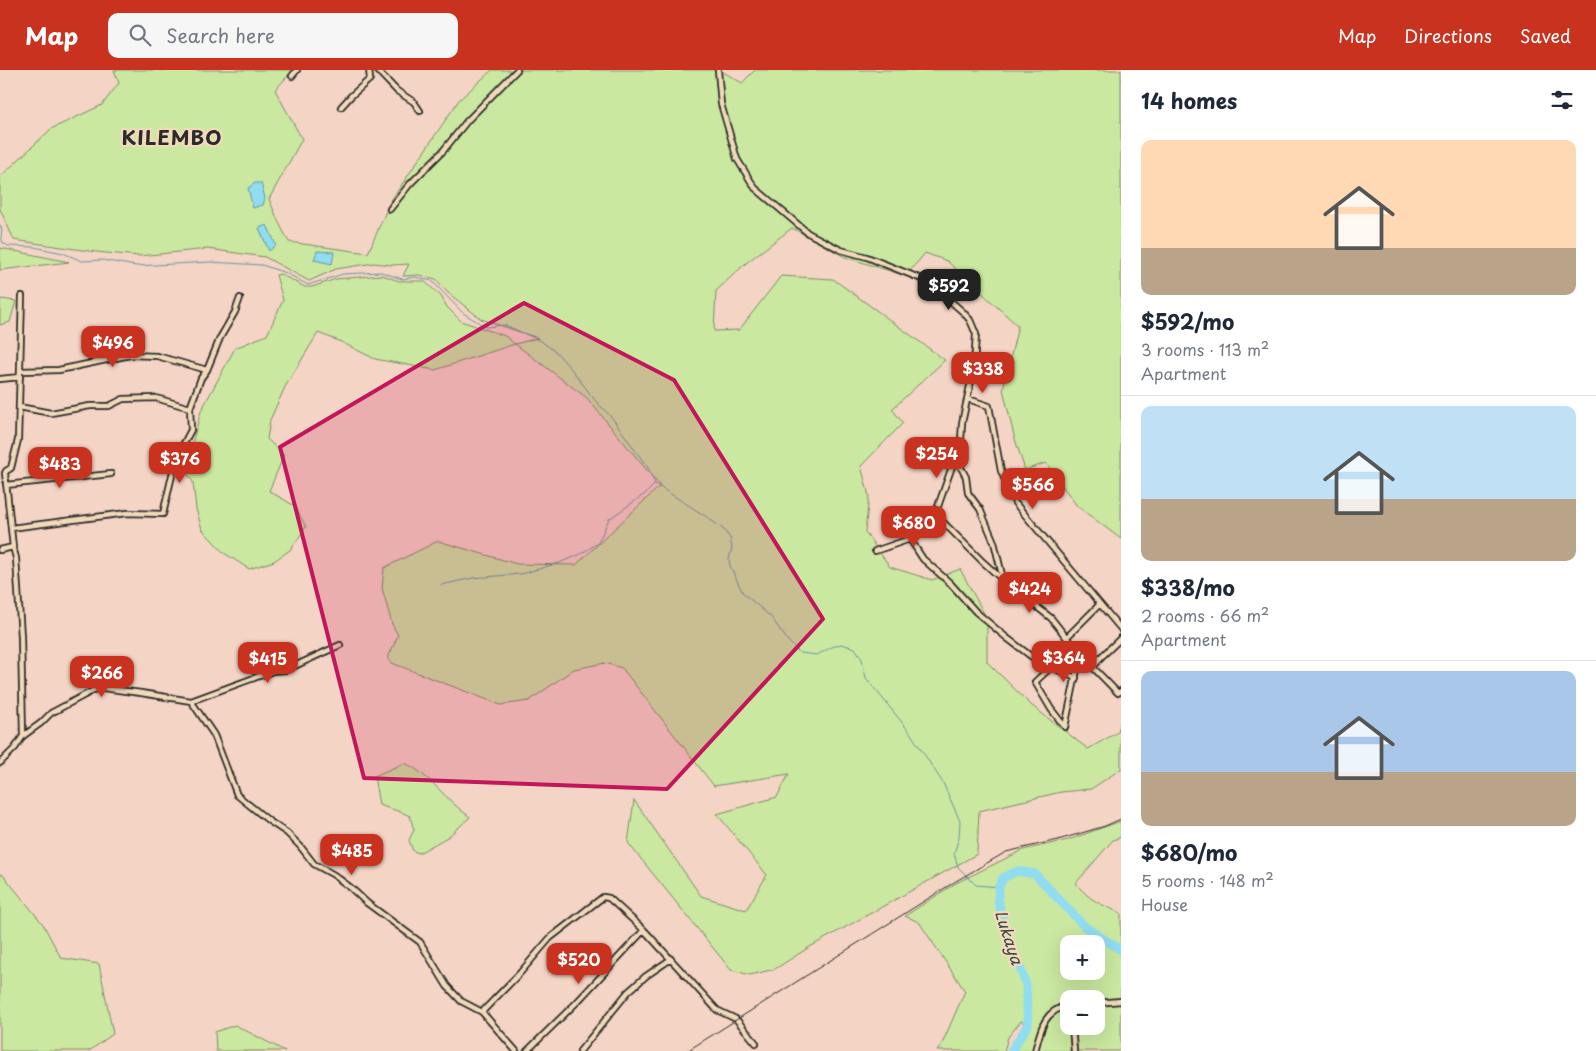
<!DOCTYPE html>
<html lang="en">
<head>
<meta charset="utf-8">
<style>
  body { margin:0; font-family:"Playpen Sans",sans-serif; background:#f6f6f7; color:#1f2937; height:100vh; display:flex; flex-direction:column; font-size:19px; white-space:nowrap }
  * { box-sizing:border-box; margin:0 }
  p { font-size:16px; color:#747a83 }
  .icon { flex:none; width:28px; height:28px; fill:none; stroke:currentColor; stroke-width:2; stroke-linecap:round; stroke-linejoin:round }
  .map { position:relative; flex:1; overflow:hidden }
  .side { display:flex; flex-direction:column; background:#fff; width:475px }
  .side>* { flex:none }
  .buttons { position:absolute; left:1060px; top:865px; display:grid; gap:10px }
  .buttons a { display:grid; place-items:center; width:45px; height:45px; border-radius:10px; background:#fff; box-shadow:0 5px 20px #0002; font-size:25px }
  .price { position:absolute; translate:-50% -42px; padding:0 11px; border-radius:10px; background:#c8321e; color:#fff; font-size:16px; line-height:32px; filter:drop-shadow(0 1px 2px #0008) }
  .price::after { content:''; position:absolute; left:50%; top:30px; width:15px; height:11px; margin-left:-8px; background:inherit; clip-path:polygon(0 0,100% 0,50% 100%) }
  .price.active { background:#222; color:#fff }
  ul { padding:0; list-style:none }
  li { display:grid; align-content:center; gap:10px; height:265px; padding:0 20px }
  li+li { border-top:1px solid #e0e1e3 }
  li span { display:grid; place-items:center; height:155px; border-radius:10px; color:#555 }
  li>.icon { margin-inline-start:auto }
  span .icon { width:90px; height:90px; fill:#fffc; stroke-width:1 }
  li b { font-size:21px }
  h2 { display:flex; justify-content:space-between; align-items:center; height:60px; padding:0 20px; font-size:21px }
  header { display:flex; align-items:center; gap:30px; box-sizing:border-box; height:70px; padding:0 25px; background:#c8321e; color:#fff }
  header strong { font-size:24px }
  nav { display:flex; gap:28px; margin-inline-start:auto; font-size:18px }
  .search { width:350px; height:45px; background:#f6f6f7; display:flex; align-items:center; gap:12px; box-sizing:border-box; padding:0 18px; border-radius:10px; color:#747a83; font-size:19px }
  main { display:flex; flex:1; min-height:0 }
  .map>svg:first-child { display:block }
  .green { fill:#cae8a0; stroke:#7a8a66; fill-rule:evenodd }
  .water { fill:#90dcf0; stroke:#6895a1 }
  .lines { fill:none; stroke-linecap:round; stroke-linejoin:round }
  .stream { stroke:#6895a1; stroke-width:1 }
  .river { stroke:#90dcf0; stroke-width:9 }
  .minor-casing { stroke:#2b2b2b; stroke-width:8 }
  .minor { stroke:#f0dab9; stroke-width:4.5 }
  .rail { stroke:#2b2b2b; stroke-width:1 }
  .marked { fill:#c2185b; fill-opacity:0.2; stroke:#c2185b; stroke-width:4; stroke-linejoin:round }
  .labels { text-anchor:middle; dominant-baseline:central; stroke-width:5; stroke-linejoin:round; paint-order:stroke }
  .water-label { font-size:16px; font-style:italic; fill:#3a4649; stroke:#f0dab9 }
  .district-label { font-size:20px; font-weight:bold; letter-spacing:1px; fill:#2b2b2b; stroke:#f0dab9 }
</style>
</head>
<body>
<header>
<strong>Map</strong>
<div class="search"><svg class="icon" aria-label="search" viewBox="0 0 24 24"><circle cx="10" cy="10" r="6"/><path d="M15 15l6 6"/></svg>Search here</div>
<nav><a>Map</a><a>Directions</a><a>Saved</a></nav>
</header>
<main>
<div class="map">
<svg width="1121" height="981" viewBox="0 0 1121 981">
  <rect width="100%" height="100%" fill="#f4d4c4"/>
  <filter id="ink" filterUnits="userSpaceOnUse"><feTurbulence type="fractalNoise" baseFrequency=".02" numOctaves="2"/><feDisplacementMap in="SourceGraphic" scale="10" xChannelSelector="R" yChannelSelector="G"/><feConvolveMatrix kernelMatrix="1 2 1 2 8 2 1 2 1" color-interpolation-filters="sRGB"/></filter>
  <g filter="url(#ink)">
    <path class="green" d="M114,0H293L275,20L302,69L269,129L279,153L289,172L368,183L390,132L459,30L492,0H720L742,13L755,0H1121V469L1077,436L1046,393L1025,400L1014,366L1003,319L1018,256L947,191L925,183L906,206L845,187L792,158L746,193L716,221L714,261L739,260L781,206L833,209L945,290L892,339L903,353L861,396L869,426L865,462L890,497L932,510L960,499L987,549V592L1031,635L1088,679L1118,662L1121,649V699L1091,719L1061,722L979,741L977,784L808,878L775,899L750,905L731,900L628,773L634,730L701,826L746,840L767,805L717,744L777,727L789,704L714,716L622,598L605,593L574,599L529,631L501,635L392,593L388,588L398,565L392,554L382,518L384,498L438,471L517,494L576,495L660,416L587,328L515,274L435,300L375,289L339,271L318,263L285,317L270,350L267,369L284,385L269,421L295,436L306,457L290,480L274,491L249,499L224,483L202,459L196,439L193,412L185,400L201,341L235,278L267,265L283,230L276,205L280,204L305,217H312L336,209L382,205L399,211H424L441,226L447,237L461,251L505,266L515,274L538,268L481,249L447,222L436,209L419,205L403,206L409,194L392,195L374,193L336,199L309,211L265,187L208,179L139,186L96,182L14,170L0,139V107L51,59L102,35L119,13Z
      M0,178L69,192L0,200Z
      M0,229L16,231L10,252L0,255Z
      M405,693C432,706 446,731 470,747L449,766L419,783L413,781L409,770L414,760L410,746C400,741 390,739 379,735L374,706Z
      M1121,751V767L1113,770L1076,813C1088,830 1102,835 1121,843V981H1077L1076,956H1096V929H1069V956H1071L1072,981H1015L1030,957L1021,951L1008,967L1004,981H937L941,976L965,921L919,852L905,846L956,813L1023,780L1068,770ZM1069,874H1096V901H1069Z
      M0,804L3,805L43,854L61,888L99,894L113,964L89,981H0Z
      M235,955L285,981H216L215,962Z"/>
    <path class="water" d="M255,113H261L265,128L263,135L253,138L248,118Z
      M267,155L276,175L269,181L259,158Z
      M317,181L334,182L332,194L314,190Z"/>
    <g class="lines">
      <path class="stream" d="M0,155L2,160L1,167L3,173L8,176L34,177L63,183L82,191L102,190L136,196L210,192L262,195L286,203L308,215L343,204L381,202L402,209L415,207L432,211L463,243L486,257L505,255L541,271L557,283L572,300L594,329L613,349L648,398L655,414L707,447L724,460L730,468L732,478L729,489L730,496L743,523L771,547L788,571L800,583L817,585L832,577L841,574L855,578L862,589L866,608L909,661L943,713L960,751L959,768L954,783L958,797L976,815L999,817
        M441,515L473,508L521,504L559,493L579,485L598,473L609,449L645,424L654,415"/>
      <path class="river" d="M1011,981L1028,955L1026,915L1017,889L1004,858L998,829L999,817L1003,808L1017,801L1035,804L1085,857L1121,880"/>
      <g class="minor-casing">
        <path id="minor" d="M377,0L397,21L414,32L420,41
          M718,0L721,34L737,89L755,118L808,163L841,180L867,187L929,212L963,242L970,250L976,264L974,297L962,353L961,371L936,442L943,452L983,492L1003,510L1051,548L1077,581V600L1065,657
          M292,6L297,0
          M341,37L351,26L370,9L369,0
          M390,139L409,115L443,81L467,51L517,0
          M22,226L18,370L11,398L6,401L5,403L13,477L16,488L21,567L23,666
          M20,301L59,300L130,285L157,286L207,300
          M0,309L20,307
          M968,329L989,336L1001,401L1015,433L1121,559
          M19,337L51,343L90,336H109L123,329L156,328L190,338
          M956,388L966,407L968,423L980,439L994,472L1003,509
          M6,415L111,404
          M11,458L127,443L163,444L176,388L191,360L190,338L201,308L207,300L220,268L235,242L240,228
          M910,469L923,489L950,513L976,542L1007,568L1036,590L1076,608
          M0,480L13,477
          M875,481L910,469L943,452
          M1067,567L1100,534
          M1077,581L1116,621L1118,623L1121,621
          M1051,597L1035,612L1051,639L1065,657
          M1093,598L1100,588L1121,568
          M191,631L214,665L237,725L269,751L287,763L300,776L314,794L334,805L351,818L367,833L420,872L447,916L461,931L482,942L516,981
          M0,693L15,678L23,666L41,653L51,643L96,619L103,618L141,623L191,631L273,601L286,600L340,575
          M1096,933L1121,931
          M482,942L520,903L550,868L603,827L609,828L644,860L717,940L736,949L756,973
          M1072,956L1074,981
          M527,981L577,932L644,860
          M580,981L628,922L646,906L671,889
          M1035,981C1041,959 1043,941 1069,935"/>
      </g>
      <use href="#minor" class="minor"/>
      <path class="rail" d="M687,981L956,811L1006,782L1058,770L1105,756L1121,749"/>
    </g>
  </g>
  <path class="marked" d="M524,233L674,310L823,549L667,719L364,708L280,377Z"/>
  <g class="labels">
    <g class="water-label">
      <text transform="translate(1010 867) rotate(72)">Lukaya</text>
    </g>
    <g class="district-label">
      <text x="172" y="67">KILEMBO</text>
    </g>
  </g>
</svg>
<div class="buttons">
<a>+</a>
<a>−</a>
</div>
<b class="price active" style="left:949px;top:241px">$592</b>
<b class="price" style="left:113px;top:298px">$496</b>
<b class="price" style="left:983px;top:324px">$338</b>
<b class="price" style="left:937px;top:409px">$254</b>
<b class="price" style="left:180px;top:414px">$376</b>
<b class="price" style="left:60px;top:419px">$483</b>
<b class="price" style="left:1033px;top:440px">$566</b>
<b class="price" style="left:914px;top:478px">$680</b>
<b class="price" style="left:1030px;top:544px">$424</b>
<b class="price" style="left:1064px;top:613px">$364</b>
<b class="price" style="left:268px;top:614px">$415</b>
<b class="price" style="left:102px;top:628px">$266</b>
<b class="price" style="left:352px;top:806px">$485</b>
<b class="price" style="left:579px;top:915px">$520</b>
</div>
<section class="side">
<h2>14 homes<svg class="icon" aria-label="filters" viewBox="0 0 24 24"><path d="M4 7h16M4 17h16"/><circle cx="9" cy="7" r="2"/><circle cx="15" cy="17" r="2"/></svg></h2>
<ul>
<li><span style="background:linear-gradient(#ffd9b3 70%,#b9a48a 0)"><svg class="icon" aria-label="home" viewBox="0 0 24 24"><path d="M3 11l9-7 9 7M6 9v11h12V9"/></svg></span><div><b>$592/mo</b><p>3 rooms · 113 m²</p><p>Apartment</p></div></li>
<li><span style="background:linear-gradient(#bfe0f5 60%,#b9a48a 0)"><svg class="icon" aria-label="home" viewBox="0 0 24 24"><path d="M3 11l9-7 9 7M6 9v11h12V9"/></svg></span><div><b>$338/mo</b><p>2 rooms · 66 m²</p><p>Apartment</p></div></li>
<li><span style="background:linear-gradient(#a9c7e8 65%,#b9a48a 0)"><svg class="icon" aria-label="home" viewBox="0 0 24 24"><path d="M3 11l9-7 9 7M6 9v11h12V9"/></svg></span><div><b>$680/mo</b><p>5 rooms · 148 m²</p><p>House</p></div></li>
</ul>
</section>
</main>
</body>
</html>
